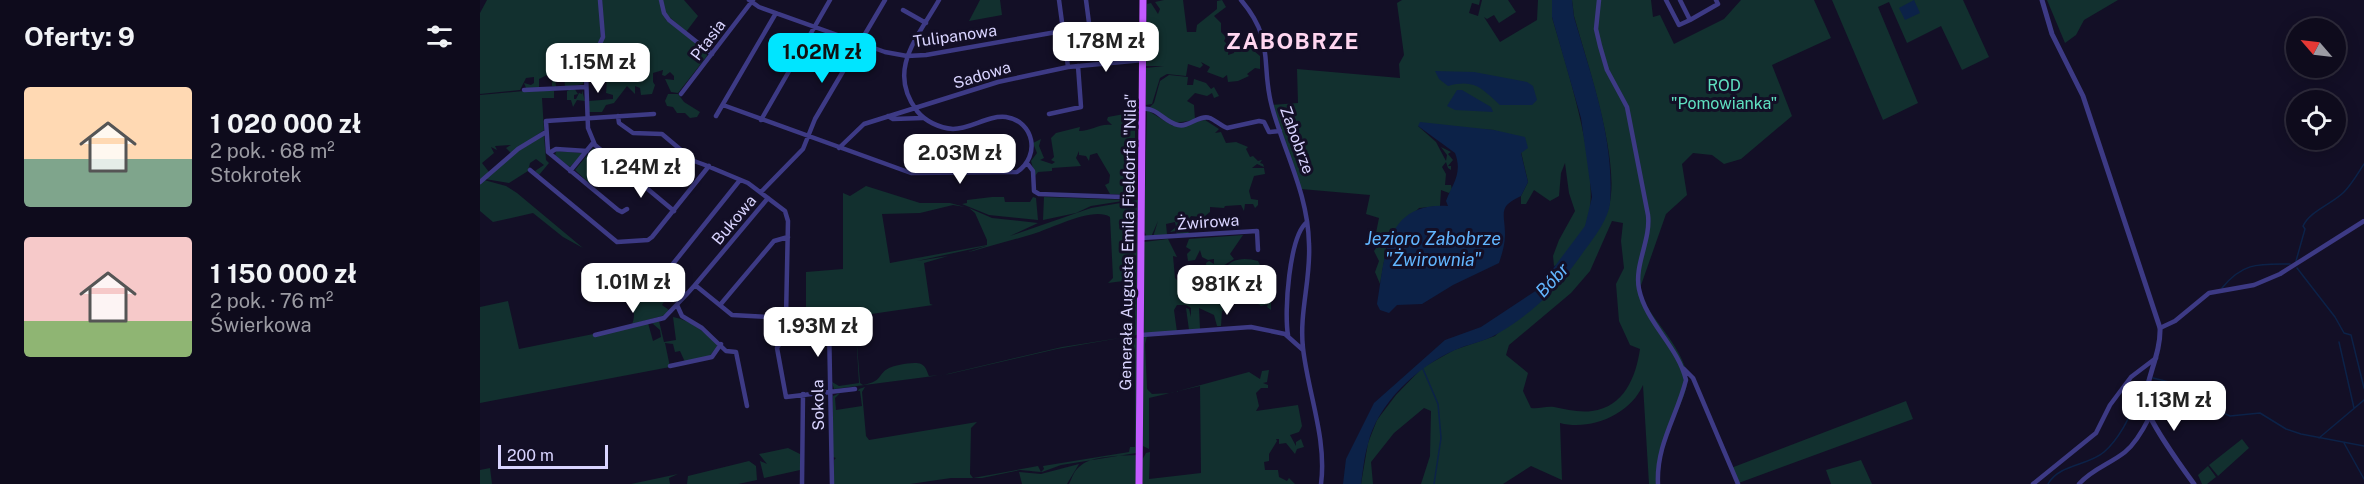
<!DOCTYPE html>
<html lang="pl">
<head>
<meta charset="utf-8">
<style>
  body { margin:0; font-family:"Public Sans",sans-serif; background:#171425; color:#f1f3f6; height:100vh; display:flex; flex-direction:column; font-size:22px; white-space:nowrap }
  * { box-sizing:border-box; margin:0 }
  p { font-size:20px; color:#9b9ba3 }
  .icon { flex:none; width:33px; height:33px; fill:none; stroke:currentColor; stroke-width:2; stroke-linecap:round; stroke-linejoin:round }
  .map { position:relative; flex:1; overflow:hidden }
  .side { display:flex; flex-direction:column; background:#0e0b1c; width:480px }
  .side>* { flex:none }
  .needle { width:39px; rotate:298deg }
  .buttons { position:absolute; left:1806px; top:18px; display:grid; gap:12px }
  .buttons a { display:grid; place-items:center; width:60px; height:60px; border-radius:50%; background:#0e0b1c; box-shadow:0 3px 15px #0003,0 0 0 2px #2e2b3b; font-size:30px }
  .scale { position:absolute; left:18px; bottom:15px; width:110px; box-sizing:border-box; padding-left:6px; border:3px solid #d9d4ff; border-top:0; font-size:16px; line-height:21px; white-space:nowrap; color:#d9d4ff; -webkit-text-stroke:4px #130f26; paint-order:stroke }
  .price { position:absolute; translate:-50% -51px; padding:0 14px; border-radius:12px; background:#fff; color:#222; font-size:20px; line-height:39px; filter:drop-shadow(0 2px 3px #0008) }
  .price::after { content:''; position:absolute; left:50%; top:36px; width:18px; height:14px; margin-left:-9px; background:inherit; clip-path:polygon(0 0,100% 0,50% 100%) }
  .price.current { background:#00e5ff; color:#111 }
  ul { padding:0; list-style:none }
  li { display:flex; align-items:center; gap:18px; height:150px; padding:0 24px }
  li span { display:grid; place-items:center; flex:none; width:168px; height:120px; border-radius:6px; color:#555 }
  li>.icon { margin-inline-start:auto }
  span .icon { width:72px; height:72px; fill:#fffc; stroke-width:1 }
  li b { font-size:26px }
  h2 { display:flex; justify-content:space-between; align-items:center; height:72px; padding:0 24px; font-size:26px }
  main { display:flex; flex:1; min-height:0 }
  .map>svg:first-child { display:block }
  .green { fill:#12302f; fill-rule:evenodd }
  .water { fill:#0c2248 }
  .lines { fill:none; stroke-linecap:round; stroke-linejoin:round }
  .stream { stroke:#0c2248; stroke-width:1.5 }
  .minor { stroke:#3d3a85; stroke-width:4.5 }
  .tertiary { stroke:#3d3a85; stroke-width:5 }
  .primary { stroke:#c25bff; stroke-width:7 }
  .labels { text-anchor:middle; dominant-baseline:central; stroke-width:6; stroke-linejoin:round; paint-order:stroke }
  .street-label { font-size:16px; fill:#d9d4ff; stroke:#130f26 }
  .park-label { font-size:16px; fill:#5fe0c0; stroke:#130f26 }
  .water-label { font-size:18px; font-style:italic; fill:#62b6ff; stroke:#130f26 }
  .district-label { font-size:22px; font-weight:bold; letter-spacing:1.5px; fill:#ffd6f0; stroke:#130f26 }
</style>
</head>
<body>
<main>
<section class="side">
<h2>Oferty: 9<svg class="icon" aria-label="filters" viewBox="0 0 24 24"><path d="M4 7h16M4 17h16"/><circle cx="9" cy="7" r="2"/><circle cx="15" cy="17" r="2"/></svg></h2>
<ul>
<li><span style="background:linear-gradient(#ffd9b3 60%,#7fa58c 0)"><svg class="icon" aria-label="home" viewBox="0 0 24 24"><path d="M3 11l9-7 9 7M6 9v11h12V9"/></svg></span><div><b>1 020 000 zł</b><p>2 pok. · 68 m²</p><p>Stokrotek</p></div></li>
<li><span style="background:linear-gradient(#f6c9c9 70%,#8fb573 0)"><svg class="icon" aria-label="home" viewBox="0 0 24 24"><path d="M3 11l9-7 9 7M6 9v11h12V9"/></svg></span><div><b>1 150 000 zł</b><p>2 pok. · 76 m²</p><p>Świerkowa</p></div></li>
</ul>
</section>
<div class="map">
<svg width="1884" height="484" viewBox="0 0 1884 484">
  <rect width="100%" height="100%" fill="#130f26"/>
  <path class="green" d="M7,0H119L121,39L105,68L94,69L93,80L97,79L98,73L104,72L103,84L85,87L84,72L75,73L76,87L72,86V75L69,74L59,79V88H46L44,83L51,85L54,83V77L46,78L40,90L0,94V13Z
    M122,0H179L186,20L226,51L227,56L198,93L191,92L185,79L194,80V76L190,72L185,76L182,75L183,70L173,73V82L175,85L172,94L161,95L160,88L155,86V94L147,86L134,103L126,105L122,112H109V101L133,99V95L126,93C128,78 124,65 123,49C121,33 123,17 122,0Z
    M182,0H204L218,16L206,32L184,12Z
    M500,0H520L522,15L489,21Z
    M684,0H703L707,32H716L717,25L737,9V1L742,0L746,7L734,16L741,23V32L746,37L744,41L749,46L748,55L754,53L755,47L768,46L780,56V69L775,68L767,74L769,76L758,81L748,82L747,75L743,78L727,72L730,67L721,62L723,65L720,68L708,64L706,76L687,74L680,78L672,104L666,105V68L684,66H666L667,4L671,3L678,14L680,9L675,2Z
    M922,0H1000L999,5L992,3L989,13L998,16L1002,0H1028L1036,12L1019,23L1014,15L1007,19L1004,17L1020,42L1057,20L1058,0H1072V17C1086,66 1124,179 1106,226C1100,239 1087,252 1079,264L1074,266L1073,256L1079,240L1095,211L1089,193L1085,163L1081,173L1079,196L1070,201L1054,190L1046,204H1041V196L1048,182L1041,152L1014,130L938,126L956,142L966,161L967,155L961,147L971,152L968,154L973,160L968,166H971V170L968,168L966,162L962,167L966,174L965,185H971L972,190L969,193L961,190L960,206L939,208L908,239L900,284L895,272L899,261L894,251L901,241L895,238L899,218L886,214L890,195L821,189L791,105L818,103L817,69L920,78L919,64L924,55L917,3Z
    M1092,0H1171L1173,17L1180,15L1194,44L1244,19L1261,0H1334L1351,38L1292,65L1312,116L1261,159L1244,164L1232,155L1213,153L1202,164L1207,195L1186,214L1159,291C1171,319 1195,339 1205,367C1215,391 1189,419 1184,442C1181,455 1180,470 1179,484H1169L1163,385C1150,415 1110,431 1080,423L1082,480L1051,466L1023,484H941L950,456L951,411L944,408L914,433L891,462L893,484H881L888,443L897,420L916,395L942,368L974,350L1015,336L1112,239C1118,229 1126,218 1129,206C1141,162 1107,63 1094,16ZM1132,221L1143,223L1141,241L1144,268L1136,284L1139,321L1150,345L1160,349C1156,377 1144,407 1112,411C1099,413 1086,409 1074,407C1066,406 1059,409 1051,408L1043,391L1048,373L1026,355L1029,345L1091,293L1110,271Z
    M1352,0H1483L1509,57L1482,70L1461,26L1427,43L1409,2L1398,7L1438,103L1403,120Z
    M1567,0H1638L1604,20L1596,35L1585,43Z
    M121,47L126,77L122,82H108V71Z
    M689,75L708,77L707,85H713L714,79L726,83L731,89L734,87L739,96L734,98L732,93L727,96L715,93L707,101L714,105L715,120L695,123L670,107L674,103L680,81Z
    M94,88L98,94L94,95V99H96L99,93L102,94V90L105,101L97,100L93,107L91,100H87V91Z
    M44,91H74V98H62L64,130L31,153L26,148L31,145L15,146L17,150L11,147L14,153L2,163L9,172L0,181V95Z
    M188,94H198L204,102L220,112L217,117L210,118L205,113H197L193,107L187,106L185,101Z
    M667,110L693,126L725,120L739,129L735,133L741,132L746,143L756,142L768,147L766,149L770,157L773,156L778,161L782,160L780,163L783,164L784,167L777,164L772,168H784L785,174L774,176L769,191L771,199L778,200V205L775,208L773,204H765L764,211L761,205L745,206L744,208L730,207V212L725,216L728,226L722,224L721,217L711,216L709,219L702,217L701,230H708L709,234L697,235L696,231L690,232L696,227L695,222L686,224L687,234L695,235L673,237L678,221L671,237H667L664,231Z
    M655,112V199L611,206L596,213L563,220L564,197L646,200V195L630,194L625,185L629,183L630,175L617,153L610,155L609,161L606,156L599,155V151L596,158L601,166L572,168V171L558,172L555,176L551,161L557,153L553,143L561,139L559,146L564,158L560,160L572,164L575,162L571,160L574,157L571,138L576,133L600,127L599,131C612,131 619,123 632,125L627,120L628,117Z
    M64,135L66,160L69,163L59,175L55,171L64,165L56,159L50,163L48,171L29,183L5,179L38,151Z
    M113,148L133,163L130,162L125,170L130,172L134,165L136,167L118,187L122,177L119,175L109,183L95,170Z
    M76,151L103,153L90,167L75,156Z
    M4,180L26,186L37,193L103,248L83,237L53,213L13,222L0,211V184Z
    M386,186L440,203H470L485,207L473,205L440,213L402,214L410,263L507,245V240L495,213L489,208L512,218L558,223L530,236L611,208L658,200L657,335L577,349L469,374L354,389L352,382L359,386L379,383L376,333L353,336L361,333L376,332L380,383L383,385C404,381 397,374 409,368C415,365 435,361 441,364C446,366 447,372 449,376L463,375L582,347L646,337L655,333V284L651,280L628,283L633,278L630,217C613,206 571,229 553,234C533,240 513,245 493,251L488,252L506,246L437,261L468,256L444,263L450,304L453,305L357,319L352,322L359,330L354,332L345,318V322L326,324V272L363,269V193L370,196Z
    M512,197H524L525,202H550L553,197L556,198L558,220L509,215L482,204L487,203V200Z
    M763,235L750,254L754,259L730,274L727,272L726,263L729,261L734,264V259L728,260L722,257L720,250L715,260L708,261L707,254L711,250L706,247L709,239Z
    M688,239L697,257L693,256L695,278L699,282L744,271C749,258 765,257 778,261L780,265L779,285L792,289L786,294L783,288L780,290L784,299L791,300V310L787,307L788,304L781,306L775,302L774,286H761L760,281H757L758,287L740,289L747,294L742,300V309L746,310L742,311L741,326H737L734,315L719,308L720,329L709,330L706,308L709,309L711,317V308L706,305H697L694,310L697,332L664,333V242Z
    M172,269L173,286L176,287L175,290L180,292L178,294L181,297L184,294L187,297L182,305L189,310L186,315L152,324C158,313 149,288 140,279L169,273Z
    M28,301L39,349L168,323L173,341L181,337L180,330L172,323L179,321L184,342L196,340L193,317C213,321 224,332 238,345L230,356L205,362L200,351L195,352L193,344L185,343L190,367L0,403V307Z
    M667,336L665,344L667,389L672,394L691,393L769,372L780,379L782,371L789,370L787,382L783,383L788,385V388H781L776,393L779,406L776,411L818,405L822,426L819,432L810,435L816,446V442L821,439L824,447L817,449L815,454L806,443L799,444V439H796L797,441L789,454V461L784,462L785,470H798L799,477L807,481L809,478L815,484H661V462L666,453L670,452L669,479L721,473L720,386L669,398V449L663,446V338Z
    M658,338L656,453L581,465L562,472L540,470L502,478H471L430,484H353L354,460L356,458L353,457V396L360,393L355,398L356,410L382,406L380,391H378L379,389L385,387L382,392L386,436L389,440L497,422L491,428L490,474L493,478L558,466L561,472L564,469L563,466L649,452L650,447H655V350L651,341L646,339Z
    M1426,401L1433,419L1256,484L1251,468Z
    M1762,439L1769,448L1738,476L1729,465Z
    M308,448L320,454V470L284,478L280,461L287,464L279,454Z
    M656,455V484H589C592,478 594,471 599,467C611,455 641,456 656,455Z
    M1381,460L1392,484H1351L1346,470Z
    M269,461L276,466L277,480L258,484H207L208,476Z
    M599,464L587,484H542L539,472L561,474Z
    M1728,466L1736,477L1727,484H1722L1718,475Z
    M10,468L12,484H0V470Z
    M198,474L189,478L190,484H151Z"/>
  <path class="water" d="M1072,0H1092L1094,17C1111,76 1135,140 1130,203C1128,221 1112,240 1102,254C1079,287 1052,314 1017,334C1004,342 988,344 975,350C938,366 897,404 888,444C884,457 883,471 881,484H863L866,459L894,403L965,340L1001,327L1057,290L1105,226L1112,197L1101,118L1072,17Z
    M1434,0L1440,13L1425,20L1419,8Z
    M955,71L994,72L1047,82L1053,86L1057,100L1052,105H1020C1001,88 995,79 968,86L959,79Z
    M977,90H982L1011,107L1013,112L975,110L967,106Z
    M940,122L1014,130L1045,137L1048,148L1041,153L1048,182L1041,196C1017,207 1025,213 1025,235C1025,244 1022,254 1019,263L973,285L942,304L917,305L909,313L900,310L897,304C905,257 904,202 968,206L966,201C972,184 983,174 975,153L938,126Z"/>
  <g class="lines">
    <path class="stream" d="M1816,261L1825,229L1823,226C1830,211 1852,204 1864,192C1872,184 1878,173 1884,164
      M1817,268L1855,317L1864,333L1871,335L1884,388
      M1742,288C1763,262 1779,264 1810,264
      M1859,342L1874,408
      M943,369L958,404L961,438L954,484
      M1673,378L1693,383L1720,403L1750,416L1780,413L1806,429L1821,434L1884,446
      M1839,438L1884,400
      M1864,443L1884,479
      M1568,484C1579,464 1608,466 1624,452C1644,435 1655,403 1667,380"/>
    <path class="minor" d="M120,0L123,37L106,74L108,128L115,145L194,211
      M181,0L184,13L189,20L232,54
      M269,0L279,7L405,52L427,56L446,55L605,27L609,23L606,0
      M579,0L588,67
      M761,0C796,41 780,64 792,107C805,154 828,194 829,244C831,279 819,313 823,348C828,393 847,439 841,484
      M1119,0L1116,29L1120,46L1127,70L1147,107L1168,215C1171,240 1154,265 1159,289C1166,323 1198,346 1206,380C1197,416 1176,445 1178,484
      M1186,0L1199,25L1210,20
      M1200,0L1210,20L1238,4L1236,0
      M423,10L446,23
      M44,90L106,87
      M201,94L273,0
      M243,105L431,173L537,172C561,156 554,121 526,117C508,115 491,129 473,129C459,128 445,121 437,111C406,70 438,37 459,0
      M663,109C677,107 684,122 698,125C709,128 719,114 730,118C736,121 742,126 747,128L779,121L784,122L789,132L800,131
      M569,114L601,107L598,66
      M138,116L139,123L153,133L182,134L201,150V162
      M236,116L296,13
      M408,116L413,119L443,118
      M281,120L350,0
      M359,148L384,124L518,82L588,67L663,60
      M69,153L76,149L107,151
      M547,163L553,171L554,191L559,194L642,197
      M142,169L149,165L214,161L225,165L268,183L305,211L308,221L306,318L305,335L297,348L306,397L375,389
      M50,170L137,242L168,240L172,237L229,166
      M90,171L113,143
      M260,180L192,265L189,270L191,282L206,295L215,285L252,315L306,318
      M0,182L38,149L66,132
      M281,192L323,149L335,119L405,0
      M147,209L142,212L138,210L68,152L66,121L174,114
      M661,238L777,231L778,250
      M215,285L288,198
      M197,305L202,316L222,328L246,351L256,352L267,406
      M240,305L294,241L308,237
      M349,325L352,484
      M1680,328L1695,321L1729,293L1774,285L1800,274L1884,221
      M115,335L184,318L206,295
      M661,335L771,327L805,334L823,350
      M808,335C804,313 809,236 827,222
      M190,366L232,357L241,344
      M1204,369L1213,378L1258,484
      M322,484L323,394
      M1553,484L1616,433L1630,405L1651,377L1676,358
      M1599,484C1612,469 1630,464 1645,452C1656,443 1663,430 1669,418"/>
    <path class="tertiary" d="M1562,0L1572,34L1603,96L1680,328C1681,353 1667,376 1665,401C1664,415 1703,469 1714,484"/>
    <path class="primary" d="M659,484L663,0"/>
  </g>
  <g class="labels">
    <g class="street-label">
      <text transform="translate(475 36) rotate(-8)">Tulipanowa</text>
      <text transform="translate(228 40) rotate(-53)">Ptasia</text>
      <text transform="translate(502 75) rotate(-17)">Sadowa</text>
      <text transform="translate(817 140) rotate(70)">Zabobrze</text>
      <text transform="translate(254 220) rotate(-50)">Bukowa</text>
      <text transform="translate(728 222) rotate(-4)">Żwirowa</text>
      <text transform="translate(648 242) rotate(-89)">Generała Augusta Emila Fieldorfa "Nila"</text>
      <text transform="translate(338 405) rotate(-91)">Sokola</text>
    </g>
    <g class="park-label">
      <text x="1244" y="85">ROD<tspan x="1244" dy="18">"Pomowianka"</tspan></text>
    </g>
    <g class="water-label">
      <text x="953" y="238">Jezioro Zabobrze<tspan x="953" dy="21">"Żwirownia"</tspan></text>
      <text transform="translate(1072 280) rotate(-47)">Bóbr</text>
    </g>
    <g class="district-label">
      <text x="813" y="41">ZABOBRZE</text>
    </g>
  </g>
</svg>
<div class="buttons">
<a><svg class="needle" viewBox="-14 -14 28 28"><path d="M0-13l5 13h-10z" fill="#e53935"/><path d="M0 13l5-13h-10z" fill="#9b9ba3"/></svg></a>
<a><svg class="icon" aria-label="locate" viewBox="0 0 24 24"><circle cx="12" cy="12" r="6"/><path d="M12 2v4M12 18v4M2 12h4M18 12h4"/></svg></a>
</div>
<div class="scale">200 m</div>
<b class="price" style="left:626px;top:73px">1.78M zł</b>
<b class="price current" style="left:342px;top:84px">1.02M zł</b>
<b class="price" style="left:118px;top:94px">1.15M zł</b>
<b class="price" style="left:480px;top:185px">2.03M zł</b>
<b class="price" style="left:161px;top:199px">1.24M zł</b>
<b class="price" style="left:153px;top:314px">1.01M zł</b>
<b class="price" style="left:747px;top:316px">981K zł</b>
<b class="price" style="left:338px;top:358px">1.93M zł</b>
<b class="price" style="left:1694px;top:432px">1.13M zł</b>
</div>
</main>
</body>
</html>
